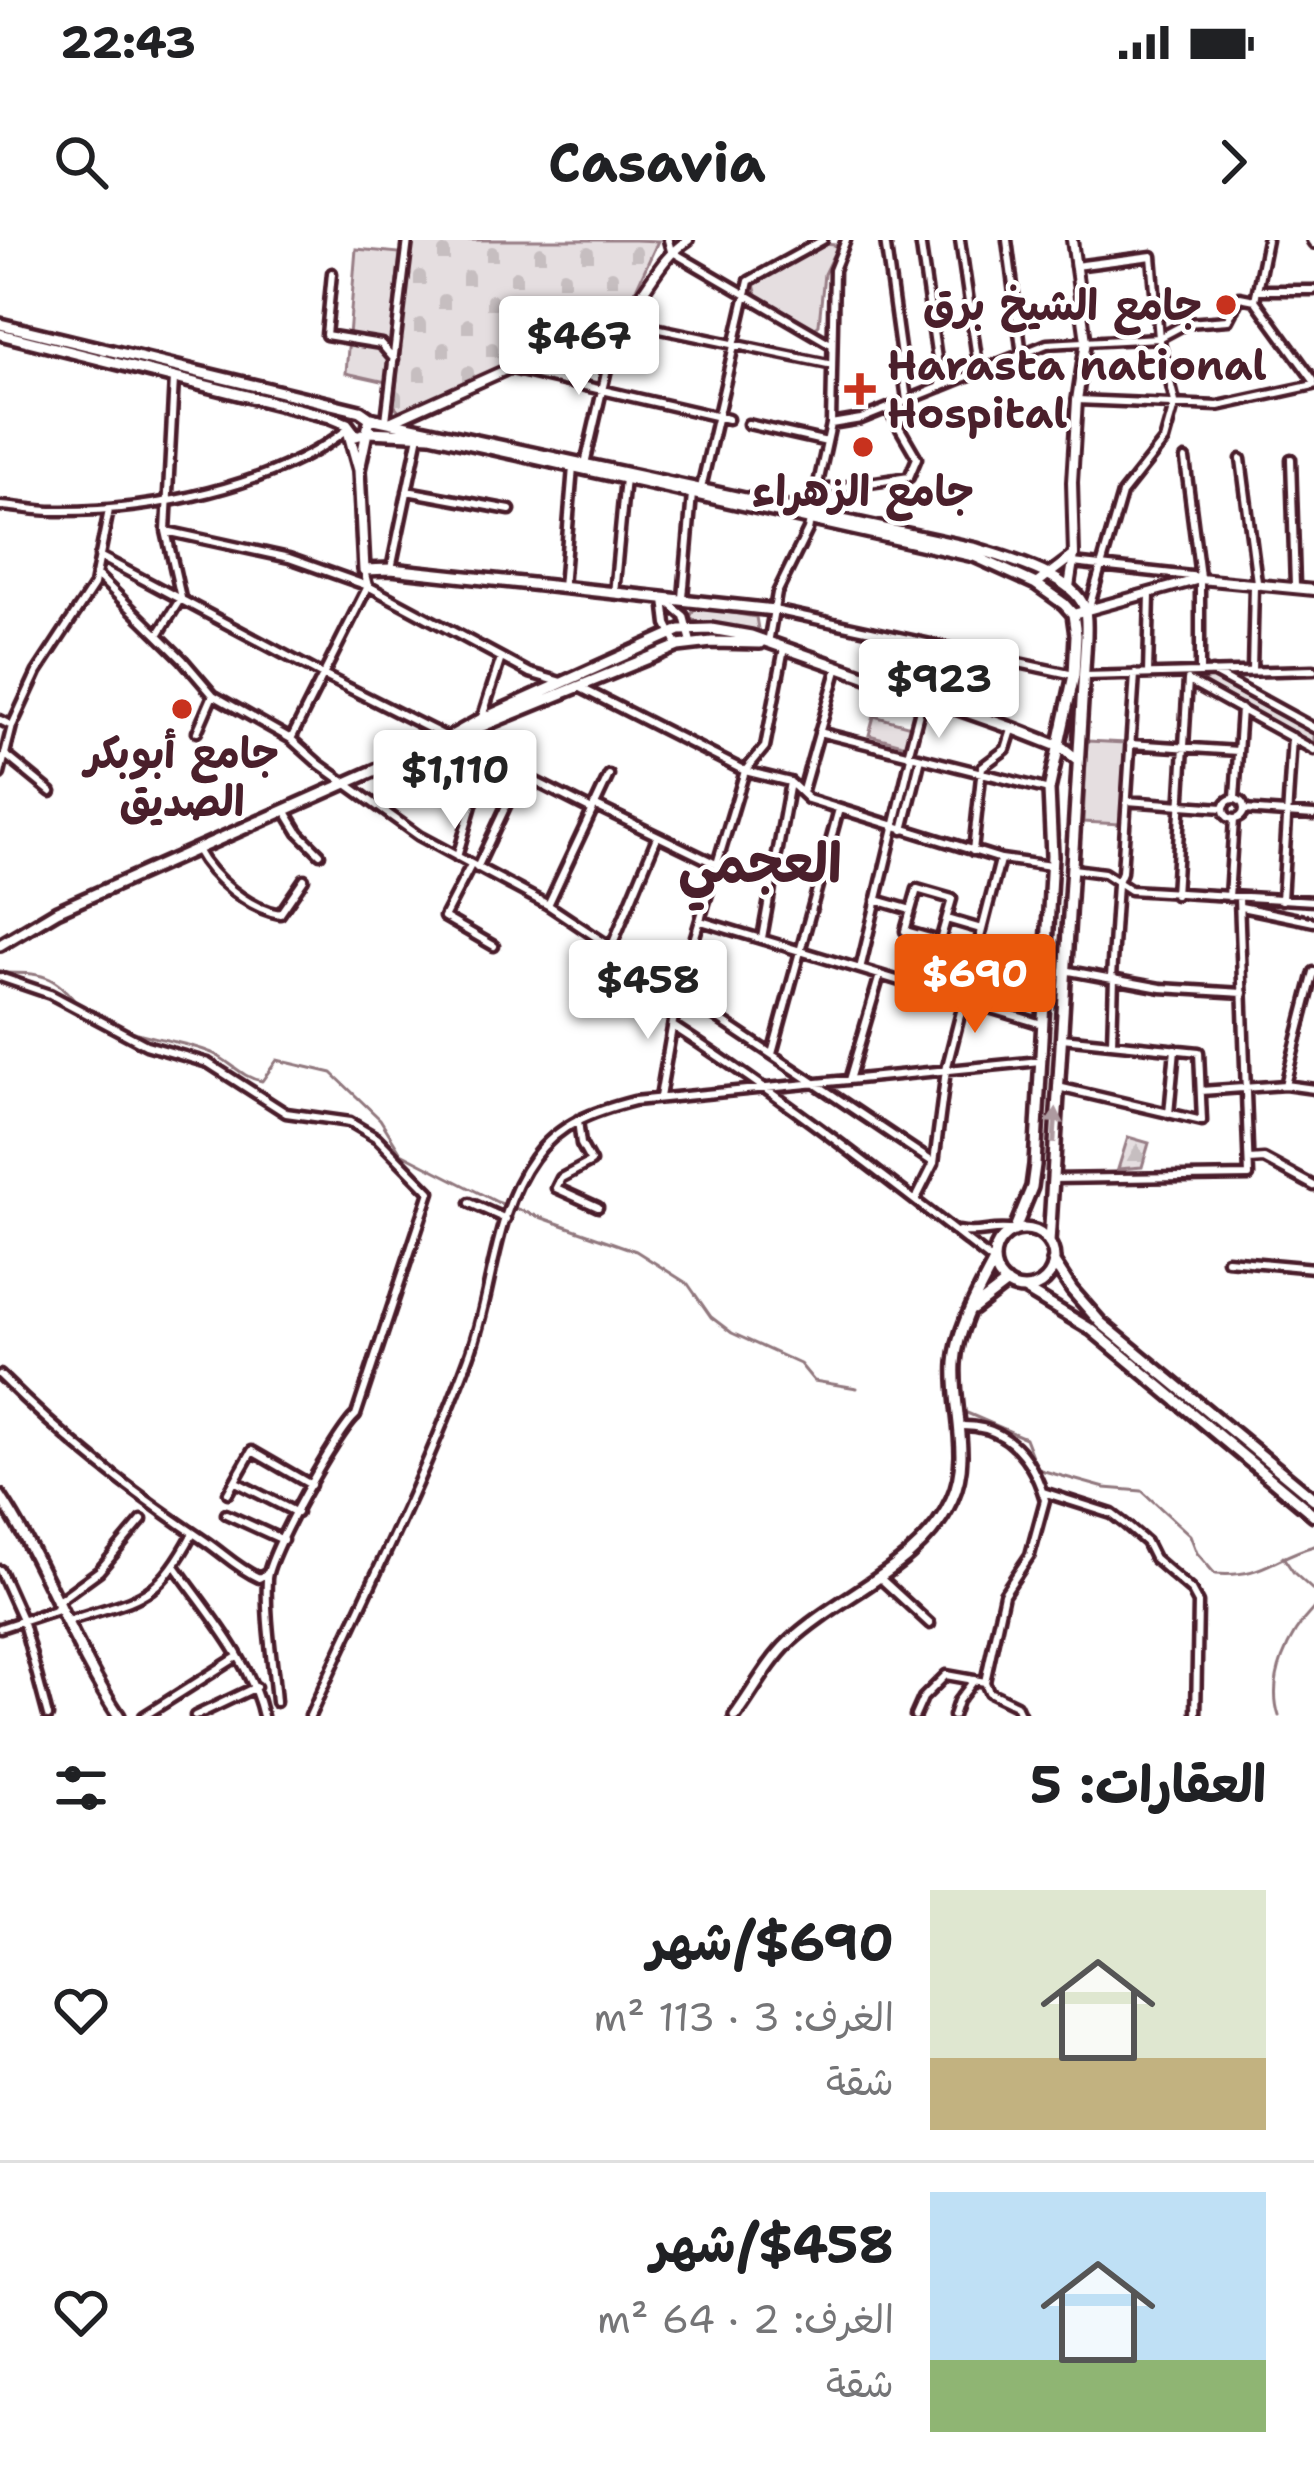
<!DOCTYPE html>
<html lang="ar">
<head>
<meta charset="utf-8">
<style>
  body { margin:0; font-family:"Shantell Sans","Playpen Sans Arabic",sans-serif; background:#f6f6f6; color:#202124; direction:rtl; height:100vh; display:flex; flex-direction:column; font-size:45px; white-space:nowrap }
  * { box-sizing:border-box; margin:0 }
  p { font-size:39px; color:#757577 }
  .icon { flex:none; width:66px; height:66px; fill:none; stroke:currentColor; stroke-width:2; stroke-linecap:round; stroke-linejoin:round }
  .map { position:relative; height:1476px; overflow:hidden; direction:ltr }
  .side { display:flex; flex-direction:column; background:#fff; flex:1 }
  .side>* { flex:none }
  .price { position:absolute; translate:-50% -102px; padding:0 27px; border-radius:12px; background:#fff; color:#222; font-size:39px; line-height:78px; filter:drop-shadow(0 3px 6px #0008) }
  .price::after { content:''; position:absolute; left:50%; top:72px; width:36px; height:27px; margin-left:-18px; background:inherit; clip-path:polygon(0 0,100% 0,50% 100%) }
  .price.on { background:#ea580c; color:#fff }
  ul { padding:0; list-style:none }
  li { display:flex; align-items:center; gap:36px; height:300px; padding:0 48px }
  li+li { border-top:3px solid #e0e0e0 }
  li span { display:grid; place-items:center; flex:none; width:336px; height:240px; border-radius:0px; color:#555 }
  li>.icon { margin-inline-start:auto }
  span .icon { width:144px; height:144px; fill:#fffc; stroke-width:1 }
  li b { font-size:51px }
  h2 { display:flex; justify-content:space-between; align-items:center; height:144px; padding:0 48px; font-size:51px }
  .status { display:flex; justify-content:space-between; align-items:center; height:84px; padding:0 60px; background:#fff; direction:ltr }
  .status svg { height:33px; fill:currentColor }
  header { display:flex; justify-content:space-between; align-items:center; height:156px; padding:0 48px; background:#fff; font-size:54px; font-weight:700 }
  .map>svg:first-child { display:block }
  .green { fill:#e5dee0; stroke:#987e86; stroke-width:3 }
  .forest { fill:url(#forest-firs); stroke:#987e86; stroke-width:3 }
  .cemetery { fill:url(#cemetery-stones); stroke:#987e86; stroke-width:3 }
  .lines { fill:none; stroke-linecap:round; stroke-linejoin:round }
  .stream { stroke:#91787e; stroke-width:3 }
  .minor-casing { stroke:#4a1f2b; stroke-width:15 }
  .tertiary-casing { stroke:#4a1f2b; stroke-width:16 }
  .secondary-casing { stroke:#4a1f2b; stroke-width:18 }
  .primary-casing { stroke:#4a1f2b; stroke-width:18 }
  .minor { stroke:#fff; stroke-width:6 }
  .tertiary { stroke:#fff; stroke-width:8 }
  .secondary { stroke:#fff; stroke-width:9 }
  .primary { stroke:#fff; stroke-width:9 }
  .oneway { fill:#ae9aa0 }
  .poi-dot { fill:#c8321e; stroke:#fff; stroke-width:4.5 }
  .labels { text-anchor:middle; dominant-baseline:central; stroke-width:9; stroke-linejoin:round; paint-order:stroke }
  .poi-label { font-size:42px; font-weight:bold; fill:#4a1f2b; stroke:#fff }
  .district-label { font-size:54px; font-weight:bold; fill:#4a1f2b; stroke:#fff }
</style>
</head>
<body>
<div class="status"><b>22:43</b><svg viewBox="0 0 49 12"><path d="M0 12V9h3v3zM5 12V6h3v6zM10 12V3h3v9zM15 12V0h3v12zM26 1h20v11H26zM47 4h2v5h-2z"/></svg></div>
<header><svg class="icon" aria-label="forward" viewBox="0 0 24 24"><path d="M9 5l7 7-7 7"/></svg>Casavia<svg class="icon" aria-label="search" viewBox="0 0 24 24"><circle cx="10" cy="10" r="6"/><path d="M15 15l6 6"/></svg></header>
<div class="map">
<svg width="1314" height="1476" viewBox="0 0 1314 1476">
  <defs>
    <pattern id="forest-firs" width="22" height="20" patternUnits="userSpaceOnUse" patternTransform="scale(3)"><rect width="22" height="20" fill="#e5dee0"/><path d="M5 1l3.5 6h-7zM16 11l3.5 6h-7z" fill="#c6bec0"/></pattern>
    <pattern id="cemetery-stones" width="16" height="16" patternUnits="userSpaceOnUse" patternTransform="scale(3)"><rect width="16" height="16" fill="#e5dee0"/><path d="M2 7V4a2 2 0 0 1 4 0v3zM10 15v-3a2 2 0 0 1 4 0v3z" fill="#c6bec0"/></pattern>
  </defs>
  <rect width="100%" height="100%" fill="#fff"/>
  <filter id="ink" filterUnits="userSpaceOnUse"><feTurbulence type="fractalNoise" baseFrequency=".00833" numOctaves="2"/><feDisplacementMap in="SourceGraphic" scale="24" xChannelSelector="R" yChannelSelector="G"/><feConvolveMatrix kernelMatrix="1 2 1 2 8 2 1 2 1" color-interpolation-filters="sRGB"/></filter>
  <g filter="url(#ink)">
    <path class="green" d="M824,4L835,5L836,9L824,34L819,84L815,88L757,56L754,44Z
      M356,9L400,13L386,142L346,133Z
      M696,367L756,377L758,389L753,392L701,384L690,377Z
      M1207,436L1314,494V504L1207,444L1204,442Z
      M874,476L911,486L906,505L869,495Z
      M1087,501L1125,503L1120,584L1083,582Z"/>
    <path class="forest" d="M1128,897L1149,903L1142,927L1118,929Z"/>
    <path class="cemetery" d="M412,0H635L658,1L630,62L617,74L400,172L394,165Z"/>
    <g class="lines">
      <path class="stream" d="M0,733C41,733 55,733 80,768
        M110,782C143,799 178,799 212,813C230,821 242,838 262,841L277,820L332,833L380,879L401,913L497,962L636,1011L688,1044L711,1077L732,1093L800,1124L814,1141L857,1148
        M967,1173L1025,1198L1037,1229L1105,1248L1142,1251L1190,1295L1197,1313L1215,1334C1263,1338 1273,1317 1314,1306
        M1283,1317L1294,1333L1314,1351
        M1279,1476C1267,1439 1288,1395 1314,1368"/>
      <g class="minor-casing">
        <path id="minor" d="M668,0L671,11L829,103
          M885,0L907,160
          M920,0L941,147
          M960,0L979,132
          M1007,0L1022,115
          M1267,0L1255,60L1314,141
          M1075,26L1152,16L1159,98L1175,162L1164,201L1122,254L1089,368
          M332,33L326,95L381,104L394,119
          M1260,50H1314
          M617,80L828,124
          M511,129L728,179
          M1077,160L1218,166L1314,145
          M386,180L408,0
          M748,184L827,202
          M831,184L861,179L1047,104L1159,98L1187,83L1228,80L1240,57L1255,60
          M1185,219L1200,337V430
          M1241,219L1257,342
          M1291,219L1295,346
          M585,224L616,90L612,82
          M701,248L749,41L823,0
          M407,251L510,270
          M816,251L909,237L917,218L888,168
          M0,266C19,267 37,271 56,271C149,272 274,247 348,189
          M166,291L289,318L368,346L291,499
          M99,316L323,435L592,570
          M1073,323L1200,337
          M391,329L419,195
          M364,330L368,346L530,433L564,443
          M96,334L183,420L213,455L291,499L319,524L419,596L548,665L934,923
          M563,348L573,227
          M614,354L625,238
          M683,358L692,254
          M774,370L1074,435
          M158,395L181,358L166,291L174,139
          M768,403L777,353L808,290L831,184L834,30L846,0
          M678,406L667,384L664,359L684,376L691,402
          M1252,431L1254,345
          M1212,432L1314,488
          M1148,434L1150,354
          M1084,436L1314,430
          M1189,441L1314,510
          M577,446L745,531L790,542L808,559L1001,619L1051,626
          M482,477L501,418
          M0,480L12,486
          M197,492L213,455
          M819,492L1049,550
          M1130,504L1238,511
          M908,515L923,458
          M7,516L51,552
          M0,534L12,486L37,432L94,345L109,270
          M803,550L838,427
          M1235,558L1241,469
          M1224 569a10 10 0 1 1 20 0a10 10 0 1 1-20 0Z
          M1127,561L1223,568
          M594,565L718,625
          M285,570L299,593L320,614
          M1244,570L1314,575
          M903,590L921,518
          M197,610C212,638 249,669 280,674L304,639
          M973,611L982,527L1006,509L1012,490
          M457,617L486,517
          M471,625L444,677L494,706
          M477,628L521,534
          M1073,629L1104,633L1130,650L1314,661
          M917,649L952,659L940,701L905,691Z
          M1175,655L1188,440
          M1229,657L1234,579
          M876,660L911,670
          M1282,660L1292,497
          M548,665L609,535
          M1241,667L1314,682
          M947,679L981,689
          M701,681L1042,784
          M762,698L790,542
          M611,708L657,597
          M860,729L911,517
          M1064,730L1161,748L1243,753
          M0,737L50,754L146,805L208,823L286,873L350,882L377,898L430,952L356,1175C337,1191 268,1315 267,1339C265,1380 273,1422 276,1462
          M1111,738L1117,644L1122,632L1135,434
          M673,786C785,859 889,940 994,1022
          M1112,803L1114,738
          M772,814L839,569
          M849,840L880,735
          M1285,845L1314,732
          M1058,847L1202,881L1199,812L1062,798
          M1201,851L1285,845L1314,849
          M660,857L678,753L745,531L765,507L784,408
          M1169,874L1175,809
          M578,880L581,904L591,922L561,938L556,948L598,967
          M1249,920L1264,919L1314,946
          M1052,939L1249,936L1239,658
          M916,959L934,923L946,830L1000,620
          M470,963L506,979
          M959,991C978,996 995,986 1014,991
          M1227,1020L1314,1028
          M0,1135C66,1201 128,1249 205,1301C224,1314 237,1328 259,1338L266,1334
          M961,1186C1007,1185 1032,1217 1045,1260L1030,1315L1004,1354L985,1442L989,1452L1016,1465L1021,1476
          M236,1242L297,1273
          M1043,1252L1112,1274L1125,1284L1146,1302L1154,1318L1191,1350L1198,1363L1196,1476
          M228,1253L252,1211L311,1245
          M226,1274L283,1300
          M175,1326C208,1373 250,1419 263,1476
          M0,1330L22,1379L48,1476
          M879,1337L930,1384
          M58,1361L99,1331L142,1280
          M68,1381C138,1357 155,1364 192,1295
          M0,1388L58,1369
          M144,1476L237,1417
          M195,1476L256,1447
          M310,1476C364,1357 424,1239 469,1117C493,1053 493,974 534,918C559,883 595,871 634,861L1040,821
          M915,1476L923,1458L946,1435L985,1442
          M953,1476L958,1461L972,1443"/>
      </g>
      <g class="tertiary-casing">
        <path id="tertiary" d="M1312,0L1314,3
          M392,181L617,80C647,58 655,21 688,0
          M1036,344L1073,316
          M1069,347L1074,315L1072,242L1077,160L1086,101L1072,0
          M1073,374L1200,339L1314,350"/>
      </g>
      <g class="secondary-casing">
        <path id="secondary" d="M0,1256C46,1326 72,1406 119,1476"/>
      </g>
      <g class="primary-casing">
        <path id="primary" d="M0,84L360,171L370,178L977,309C1006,318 1073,336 1084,367C1087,376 1086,387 1086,396L1049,1003
          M0,94L330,177L347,184L356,196L369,192L431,195L974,316L1036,344L1064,364L1073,374L1076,395L1074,435L1049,550L1052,616L1035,925L1032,947L1014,991
          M349,194L359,230L370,178
          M359,230L364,330L391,329L774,370
          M465,493L678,406L712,402L760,403
          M0,705L57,671L448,498L482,479L680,390L711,389L751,396L1012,488L1063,508L1078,520
          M994 1019a30 30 0 1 1 60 0a30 30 0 1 1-60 0Z
          M1053,1021L1072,1050L1101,1083L1314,1259
          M1024,1049L1092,1090L1314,1275
          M973,1069L1007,1043
          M735,1476C752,1453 768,1422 789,1402C841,1353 921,1328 952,1259C972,1215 952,1169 955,1123C957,1089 979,1051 994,1022"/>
      </g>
      <use href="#minor" class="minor"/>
      <use href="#tertiary" class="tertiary"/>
      <use href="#secondary" class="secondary"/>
      <use href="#primary" class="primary"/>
    </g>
    <defs><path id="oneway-solid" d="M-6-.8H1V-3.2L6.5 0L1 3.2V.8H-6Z" transform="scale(3)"/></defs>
    <use class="oneway" href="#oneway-solid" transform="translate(1055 886) rotate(-86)"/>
  </g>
  <g class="poi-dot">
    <circle cx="1226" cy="65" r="12"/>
    <path d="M854 131h12v12h12v12h-12v12h-12v-12h-12v-12h12z"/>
    <circle cx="863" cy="207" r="12"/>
    <circle cx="182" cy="469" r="12"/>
  </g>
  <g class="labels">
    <g class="poi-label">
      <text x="1202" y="65" text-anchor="end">جامع الشيخ برق</text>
      <text x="887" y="125" text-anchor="start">Harasta national<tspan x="887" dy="48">Hospital</tspan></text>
      <text x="863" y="251">جامع الزهراء</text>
      <text x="182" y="513">جامع أبوبكر<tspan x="182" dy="48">الصديق</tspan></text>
    </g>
    <g class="district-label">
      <text x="760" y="623">العجمي</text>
    </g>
  </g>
</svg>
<b class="price" style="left:579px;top:158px">$467</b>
<b class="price" style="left:939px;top:501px">$923</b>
<b class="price" style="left:455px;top:592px">$1,110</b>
<b class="price on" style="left:975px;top:796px">$690</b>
<b class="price" style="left:648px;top:802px">$458</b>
</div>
<section class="side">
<h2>العقارات: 5<svg class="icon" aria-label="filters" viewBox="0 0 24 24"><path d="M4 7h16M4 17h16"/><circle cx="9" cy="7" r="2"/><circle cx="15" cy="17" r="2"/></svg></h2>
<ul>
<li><span style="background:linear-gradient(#dfe7d0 70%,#c2b280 0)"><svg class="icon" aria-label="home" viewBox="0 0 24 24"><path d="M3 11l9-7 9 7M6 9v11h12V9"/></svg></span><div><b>$690/شهر</b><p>الغرف: 3 · 113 m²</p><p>شقة</p></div><svg class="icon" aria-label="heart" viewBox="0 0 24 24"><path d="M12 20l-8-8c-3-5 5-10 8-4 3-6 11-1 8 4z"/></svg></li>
<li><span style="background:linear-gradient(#bfe0f5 70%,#8fb573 0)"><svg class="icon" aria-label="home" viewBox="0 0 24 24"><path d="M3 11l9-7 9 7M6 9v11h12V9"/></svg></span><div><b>$458/شهر</b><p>الغرف: 2 · 64 m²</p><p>شقة</p></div><svg class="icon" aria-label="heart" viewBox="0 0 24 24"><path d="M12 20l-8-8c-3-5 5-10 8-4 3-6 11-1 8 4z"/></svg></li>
</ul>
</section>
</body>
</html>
